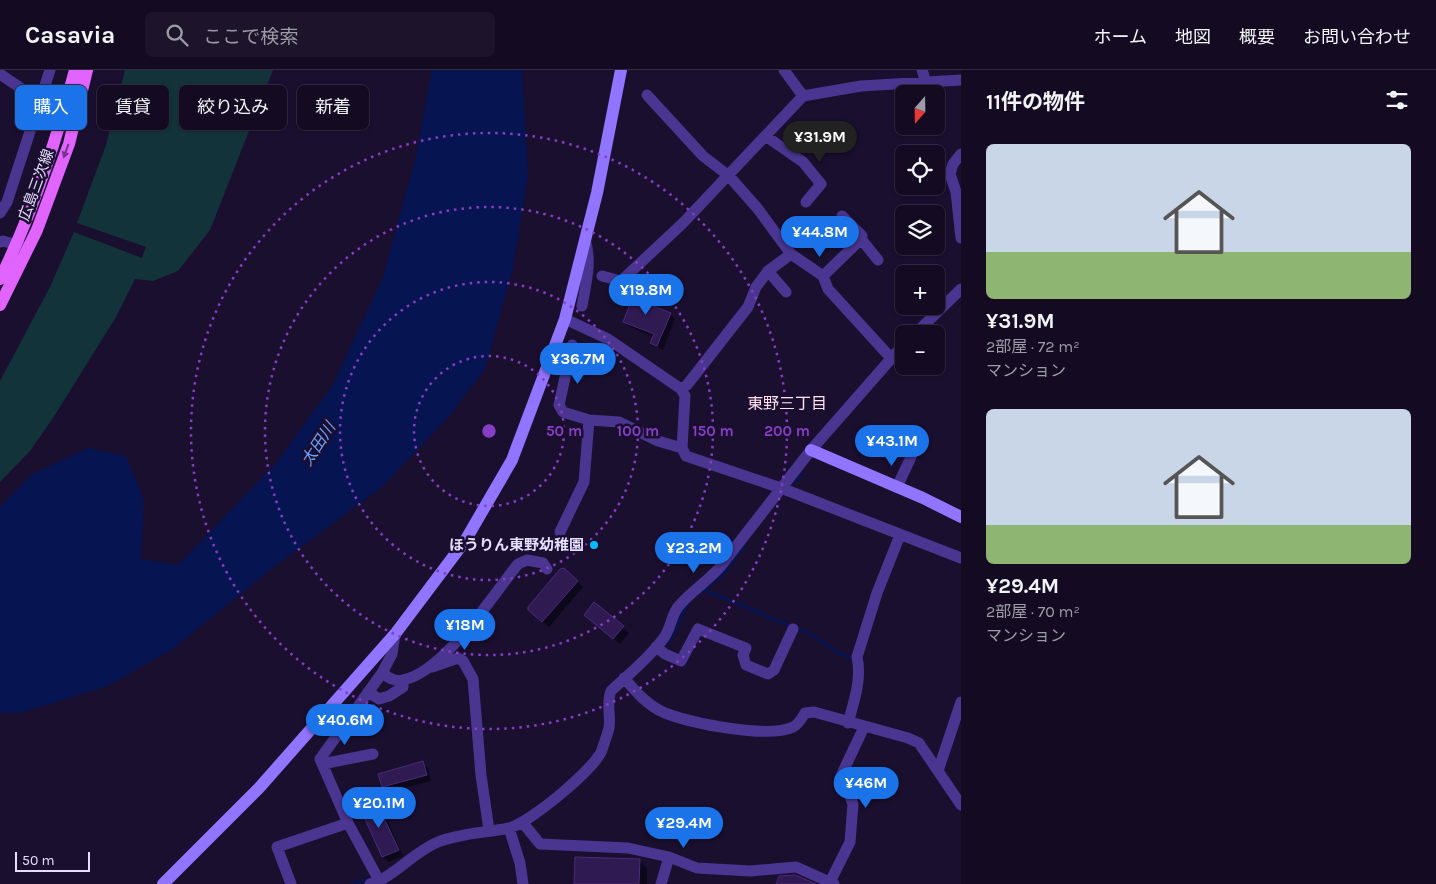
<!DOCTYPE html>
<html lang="ja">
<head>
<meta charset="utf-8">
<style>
  body { margin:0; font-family:Karla,"Noto Sans JP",sans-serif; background:#1d142b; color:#f1f3f6; height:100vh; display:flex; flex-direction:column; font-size:19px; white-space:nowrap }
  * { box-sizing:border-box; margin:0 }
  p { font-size:16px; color:#9d9ba6 }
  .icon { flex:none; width:28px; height:28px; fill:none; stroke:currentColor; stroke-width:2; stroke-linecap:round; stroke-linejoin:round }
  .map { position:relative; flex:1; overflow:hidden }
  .details { display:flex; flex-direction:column; background:#140b23; width:475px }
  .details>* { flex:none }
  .hud { position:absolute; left:15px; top:15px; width:475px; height:45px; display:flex; gap:10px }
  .needle { width:32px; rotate:200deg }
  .controls { position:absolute; left:895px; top:15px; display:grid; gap:10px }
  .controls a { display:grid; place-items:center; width:50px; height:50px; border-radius:8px; background:#140b23; box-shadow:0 1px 4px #0004,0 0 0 1px #332b41; font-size:25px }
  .scale { position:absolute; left:15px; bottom:12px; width:75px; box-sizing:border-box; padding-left:5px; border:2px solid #e7ddff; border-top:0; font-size:14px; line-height:18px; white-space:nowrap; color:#e7ddff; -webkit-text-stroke:4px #1a0f2f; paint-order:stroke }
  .price { position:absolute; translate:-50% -42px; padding:0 11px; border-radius:18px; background:#1a73e8; color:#fff; font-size:16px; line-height:32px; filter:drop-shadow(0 1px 2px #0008) }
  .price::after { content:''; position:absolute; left:50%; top:30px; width:15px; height:11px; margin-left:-8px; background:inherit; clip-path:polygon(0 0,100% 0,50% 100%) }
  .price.current { background:#222; color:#fff }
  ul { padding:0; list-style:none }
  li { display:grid; align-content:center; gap:10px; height:265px; padding:0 25px }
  li span { display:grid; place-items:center; height:155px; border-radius:8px; color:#555 }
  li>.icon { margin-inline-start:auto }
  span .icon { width:90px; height:90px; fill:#fffc; stroke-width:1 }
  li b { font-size:21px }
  h2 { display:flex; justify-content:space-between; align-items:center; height:60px; padding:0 25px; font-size:21px }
  .chip { padding:0 18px; border-radius:8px; background:#140b23; box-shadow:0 1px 4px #0004,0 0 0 1px #332b41; font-size:18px; line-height:45px }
  .chip.current { background:#1a73e8; color:#fff }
  header { display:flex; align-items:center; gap:30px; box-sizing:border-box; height:70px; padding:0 25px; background:#140b23; border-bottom:1px solid #332b41 }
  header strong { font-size:24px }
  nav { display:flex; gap:28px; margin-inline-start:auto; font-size:18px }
  .search { width:350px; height:45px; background:#1d142b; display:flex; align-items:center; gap:12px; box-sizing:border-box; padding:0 18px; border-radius:8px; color:#9d9ba6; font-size:19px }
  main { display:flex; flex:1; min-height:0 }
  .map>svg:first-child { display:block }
  .green { fill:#123339 }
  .water { fill:#061451 }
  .shadow { fill:#0007 }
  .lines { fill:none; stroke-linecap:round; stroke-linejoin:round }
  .stream { stroke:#061451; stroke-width:3 }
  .building { fill:#2f1a51; stroke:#4a2a7f }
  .street { stroke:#4a3691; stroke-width:11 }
  .secondary { stroke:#9174ff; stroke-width:12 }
  .primary { stroke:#e164ff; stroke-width:12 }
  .oneway { fill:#74358d }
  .ring { fill:none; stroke:#863ec5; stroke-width:2.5; stroke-dasharray:2.5 5 }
  .poi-dot { fill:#09baff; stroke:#1a0f2f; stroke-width:2 }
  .labels { text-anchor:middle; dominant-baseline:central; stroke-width:5; stroke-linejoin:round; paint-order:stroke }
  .street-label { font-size:15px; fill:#e7ddff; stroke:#1a0f2f }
  .poi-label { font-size:15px; font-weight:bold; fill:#e7ddff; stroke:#1a0f2f; text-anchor:end }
  .neighbourhood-label { font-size:16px; fill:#ffdfee; stroke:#1a0f2f }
  .water-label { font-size:16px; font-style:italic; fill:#6ba0ff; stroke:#1a0f2f }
  .centre { fill:#863ec5; stroke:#1a0f2f; stroke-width:2.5 }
  .ring-label { font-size:15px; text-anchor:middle; font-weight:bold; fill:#863ec5; stroke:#1a0f2f; stroke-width:5; stroke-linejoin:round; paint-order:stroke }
</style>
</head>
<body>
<header>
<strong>Casavia</strong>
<div class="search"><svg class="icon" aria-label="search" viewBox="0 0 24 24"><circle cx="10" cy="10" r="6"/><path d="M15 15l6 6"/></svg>ここで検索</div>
<nav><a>ホーム</a><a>地図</a><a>概要</a><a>お問い合わせ</a></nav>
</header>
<main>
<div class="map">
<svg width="961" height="814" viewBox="0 0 961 814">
  <rect width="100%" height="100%" fill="#1a0f2f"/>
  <path class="green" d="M125,0H273L210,160L178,201L153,211L135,209L116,247L53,348L30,381L0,412V311L50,217L74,162L142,188L146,177L77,153L106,75Z"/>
  <path class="water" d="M432,0H522L528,106L513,198L485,299L452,343L382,417L274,497L174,578L108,616L20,643H0V437L31,405L87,378L126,386L144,430L141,489L178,495L277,392L332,316L383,207L416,86Z"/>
  <path class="shadow" d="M636,213L642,218L638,232L670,244L675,249L663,280L652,272L654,267L630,257L624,252L633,232L625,226Z
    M577,512L583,517L549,557L536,546Z
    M594,533L629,563L620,574L591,550Z
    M422,693L428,698L431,711L388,722L383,717L379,704Z
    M376,733L382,738L403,786L389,792L383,787L362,739Z
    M639,790L647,798V814H575Z"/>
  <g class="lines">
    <path class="stream" d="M794,412L802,404
      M705,520L810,564L839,583L855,589
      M699,524L725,502L745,474
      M665,575C678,564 678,546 689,533
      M352,814L369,809"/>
  </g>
  <path class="building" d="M632,211L637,212L633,228L671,243L657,276L650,273L654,264L623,252L632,229L624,226Z
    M564,498L578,511L542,552L528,540V537L560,499Z
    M594,532L624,556L613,569L584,545Z
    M423,691L427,705L382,717L378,704Z
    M376,731L399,780L382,787L360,738Z
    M575,787L640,789L639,814H574Z
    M795,805L816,814H776L779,806Z"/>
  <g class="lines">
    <path class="street" d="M784,0L803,26
      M922,0L926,12
      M0,4L25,21L41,28
      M647,25L703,86L729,106L758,139L791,184L823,206L828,219L890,287
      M767,67L803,92L821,114L806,132
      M961,84L953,94L950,104L956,122L961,168
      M0,143L7,132L50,0
      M842,146L862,166L861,169L878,190
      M0,172L3,171L24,177
      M768,201L786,222
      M602,206L621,211L683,153L803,26L861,16L961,10
      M823,206L861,169
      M582,236C586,213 592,192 585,169
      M565,249L608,269L681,319L685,326L682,378L686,386L781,418L961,488
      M915,264L961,219
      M572,275L559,335L563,342L589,350
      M681,319L687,315L748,237L756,217L768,201L791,184
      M897,417L911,387
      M560,462L584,412L589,350L619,352L658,371L682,378
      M656,577L665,584L681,591L698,559L746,578L743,585L746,595L768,604L774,600L793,559
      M432,597L458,588L463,591L473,609L481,705L489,760
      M382,603C388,607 394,612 403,610C443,603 493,525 518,494L527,490L543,493L547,499
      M624,608C636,622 648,636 665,643C691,653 767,669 793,657C798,655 802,648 805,643L814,642L908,668L919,673L961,735
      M368,622L379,629L389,626L403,617V610
      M848,653C854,631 862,609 857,587L877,523L900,465
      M322,694L373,684
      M938,701L961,632
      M523,753L540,774L628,778L669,787L697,798L750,801L796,797L834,814
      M509,758L520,793L523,814
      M830,812L850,772L853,734L850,726L841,715L840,708L864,657
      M291,814L277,777L348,753
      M370,814C396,806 413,782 438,772C461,763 485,763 509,758C529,753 594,700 602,680C604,673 607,666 609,658C611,645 606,634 611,621C629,604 649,588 663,569C671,559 671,546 678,537C690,522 707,512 720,497L811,380L904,274
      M381,814L348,753L320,689L382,603L392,584L395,564
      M661,814L669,787"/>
    <path class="secondary" d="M811,380L923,428L961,447
      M163,814L259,718L395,564L465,471L512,390L565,249L597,123L621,0"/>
    <path class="primary" d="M0,209C33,142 56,72 75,0
      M0,235L37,160L69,74L87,0"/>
  </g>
  <defs><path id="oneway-solid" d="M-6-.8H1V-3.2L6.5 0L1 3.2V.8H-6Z" transform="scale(1.25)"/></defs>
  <use class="oneway" href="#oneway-solid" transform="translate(66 81) rotate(110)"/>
  <g class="ring">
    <circle cx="489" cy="361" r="75"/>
    <circle cx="489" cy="361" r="149"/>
    <circle cx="489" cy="361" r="224"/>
    <circle cx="489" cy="361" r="298"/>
  </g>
  <circle class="poi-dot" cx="594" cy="475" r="5"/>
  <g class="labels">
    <g class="street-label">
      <text transform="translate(36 115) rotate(-70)">広島三次線</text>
    </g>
    <g class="poi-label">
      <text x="584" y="475">ほうりん東野幼稚園</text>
    </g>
    <g class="neighbourhood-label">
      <text x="787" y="333">東野三丁目</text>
    </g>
    <g class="water-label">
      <text transform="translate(318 374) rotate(-57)">太田川</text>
    </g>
  </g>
  <circle cx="489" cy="361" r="8" class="centre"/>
  <g class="ring-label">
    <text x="564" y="366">50 m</text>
    <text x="638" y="366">100 m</text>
    <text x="713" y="366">150 m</text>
    <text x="787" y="366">200 m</text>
  </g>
</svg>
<div class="controls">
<a><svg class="needle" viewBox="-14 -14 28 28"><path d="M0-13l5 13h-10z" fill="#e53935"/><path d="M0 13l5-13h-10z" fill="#9d9ba6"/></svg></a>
<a><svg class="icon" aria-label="locate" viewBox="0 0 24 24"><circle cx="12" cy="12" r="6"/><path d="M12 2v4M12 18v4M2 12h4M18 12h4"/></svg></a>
<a><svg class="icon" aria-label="layers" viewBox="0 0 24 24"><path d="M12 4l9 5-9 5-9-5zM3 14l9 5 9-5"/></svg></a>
<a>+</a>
<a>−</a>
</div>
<div class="scale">50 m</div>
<b class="price current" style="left:820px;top:93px">¥31.9M</b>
<b class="price" style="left:820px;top:188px">¥44.8M</b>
<b class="price" style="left:646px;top:246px">¥19.8M</b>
<b class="price" style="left:578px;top:315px">¥36.7M</b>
<b class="price" style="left:892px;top:397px">¥43.1M</b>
<b class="price" style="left:694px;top:504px">¥23.2M</b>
<b class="price" style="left:465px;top:581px">¥18M</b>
<b class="price" style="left:345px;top:676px">¥40.6M</b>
<b class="price" style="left:866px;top:739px">¥46M</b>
<b class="price" style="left:379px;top:759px">¥20.1M</b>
<b class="price" style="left:684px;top:779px">¥29.4M</b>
<div class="hud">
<a class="chip current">購入</a>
<a class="chip">賃貸</a>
<a class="chip">絞り込み</a>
<a class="chip">新着</a>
</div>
</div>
<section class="details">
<h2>11件の物件<svg class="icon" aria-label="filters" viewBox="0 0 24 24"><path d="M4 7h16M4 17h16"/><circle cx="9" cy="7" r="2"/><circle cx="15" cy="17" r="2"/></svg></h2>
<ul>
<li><span style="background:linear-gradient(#c9d6e8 70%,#8fb573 0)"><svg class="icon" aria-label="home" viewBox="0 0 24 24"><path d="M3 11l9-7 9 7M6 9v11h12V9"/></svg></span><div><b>¥31.9M</b><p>2部屋 · 72 m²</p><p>マンション</p></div></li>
<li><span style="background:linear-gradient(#c9d6e8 75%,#8fb573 0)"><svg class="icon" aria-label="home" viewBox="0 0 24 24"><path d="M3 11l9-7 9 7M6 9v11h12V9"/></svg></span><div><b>¥29.4M</b><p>2部屋 · 70 m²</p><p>マンション</p></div></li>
</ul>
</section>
</main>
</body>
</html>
